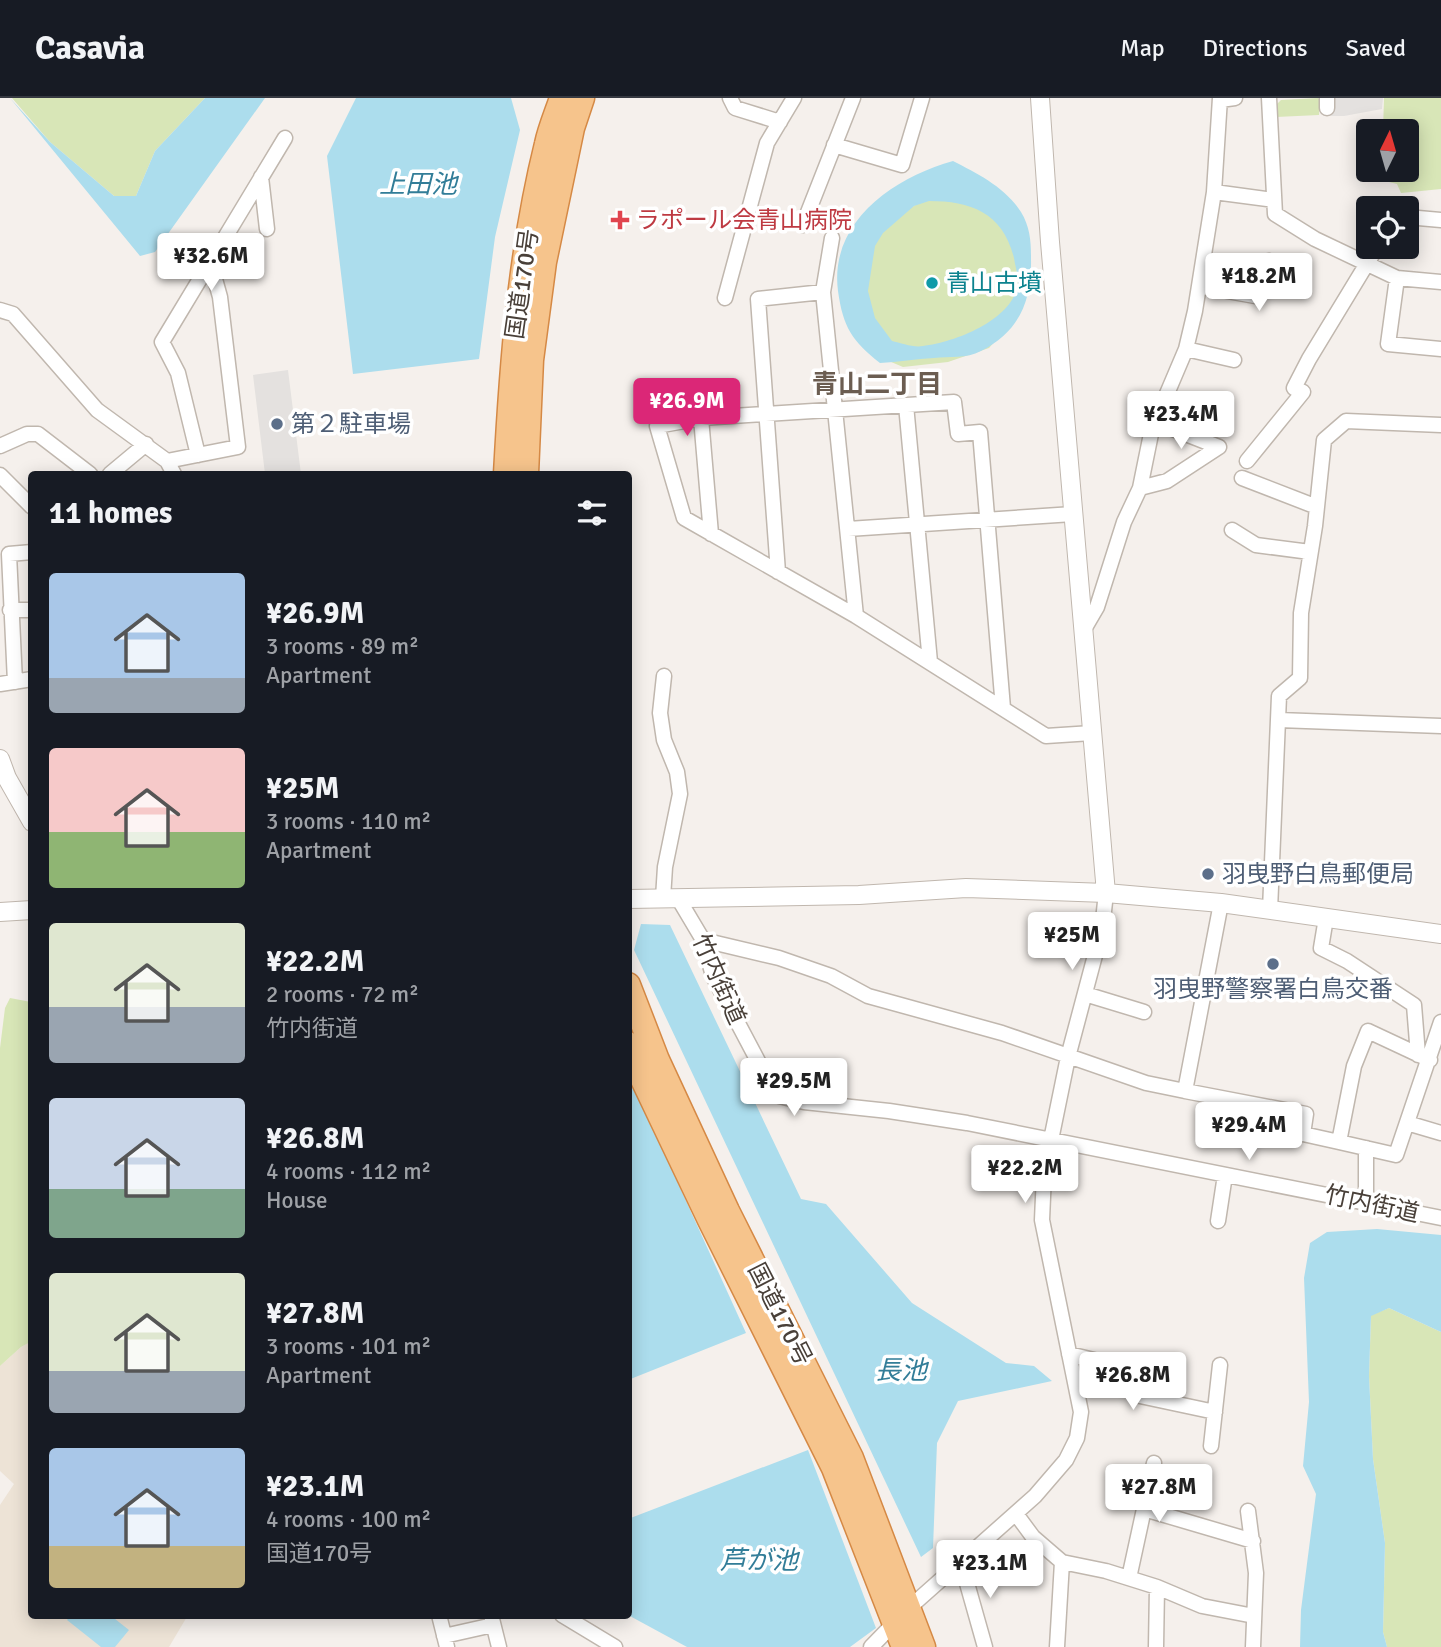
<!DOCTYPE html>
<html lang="en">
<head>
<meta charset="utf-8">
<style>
  body { margin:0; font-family:Signika,"Noto Sans JP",sans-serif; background:#20242c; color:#f1f3f6; height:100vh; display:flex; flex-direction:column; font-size:26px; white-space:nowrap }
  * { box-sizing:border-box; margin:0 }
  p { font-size:23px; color:#9ea1a6 }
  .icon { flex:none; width:38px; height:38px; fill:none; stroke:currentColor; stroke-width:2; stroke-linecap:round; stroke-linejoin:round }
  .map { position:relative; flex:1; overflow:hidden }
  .details { position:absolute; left:28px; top:373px; width:604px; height:1148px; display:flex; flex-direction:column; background:#171b24; border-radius:7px; box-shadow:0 4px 18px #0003 }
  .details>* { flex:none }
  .needle { width:46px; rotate:5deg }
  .buttons { position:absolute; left:1356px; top:21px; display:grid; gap:14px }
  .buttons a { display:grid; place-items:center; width:63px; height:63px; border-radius:7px; background:#171b24; box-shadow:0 4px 18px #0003; font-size:35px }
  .price { position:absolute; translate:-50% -60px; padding:0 16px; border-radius:7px; background:#fff; color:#222; font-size:23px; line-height:46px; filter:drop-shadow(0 2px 4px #0008) }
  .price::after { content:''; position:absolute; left:50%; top:42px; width:21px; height:16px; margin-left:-10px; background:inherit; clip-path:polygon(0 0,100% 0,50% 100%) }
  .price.active { background:#db2777; color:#fff }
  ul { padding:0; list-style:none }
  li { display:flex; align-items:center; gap:21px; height:175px; padding:0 21px }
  li span { display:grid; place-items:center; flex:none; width:196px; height:140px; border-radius:7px; color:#555 }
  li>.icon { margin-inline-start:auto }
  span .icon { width:84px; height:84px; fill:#fffc; stroke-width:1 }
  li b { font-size:30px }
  h2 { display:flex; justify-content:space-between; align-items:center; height:84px; padding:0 21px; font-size:30px }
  header { display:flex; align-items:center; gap:42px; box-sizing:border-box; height:98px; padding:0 35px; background:#171b24; border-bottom:2px solid #363941 }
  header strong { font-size:33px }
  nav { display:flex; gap:38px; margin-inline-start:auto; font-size:24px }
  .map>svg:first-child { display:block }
  .education { fill:#ede3d6 }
  .green { fill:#d8e6b7 }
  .parking { fill:#e4e1df }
  .water { fill:#acdded; fill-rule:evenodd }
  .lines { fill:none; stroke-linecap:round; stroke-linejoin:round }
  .minor-casing { stroke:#c0b7ae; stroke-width:17 }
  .tertiary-casing { stroke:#c0b7ae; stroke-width:20 }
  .trunk-casing { stroke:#d58945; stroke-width:27 }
  .minor { stroke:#fff; stroke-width:14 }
  .tertiary { stroke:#fff; stroke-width:18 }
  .trunk { stroke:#f6c48c; stroke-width:24 }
  .health-dot { fill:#e0444e; stroke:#fff; stroke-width:2.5 }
  .culture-dot { fill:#0f9aa8; stroke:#fff; stroke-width:2.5 }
  .service-dot { fill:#5c6f8a; stroke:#fff; stroke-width:2.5 }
  .labels { text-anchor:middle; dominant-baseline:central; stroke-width:7; stroke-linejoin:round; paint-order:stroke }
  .health-label { font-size:24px; fill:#be3a42; stroke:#fff; text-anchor:start }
  .culture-label { font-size:24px; fill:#0d838f; stroke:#fff; text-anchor:start }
  .street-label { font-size:24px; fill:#494039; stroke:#fff }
  .service-label { font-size:24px; fill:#4e5e75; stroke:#fff; text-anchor:start }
  .water-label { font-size:26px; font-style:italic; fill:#327d98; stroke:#fff }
  .neighbourhood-label { font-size:26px; font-weight:bold; fill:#6b5d51; stroke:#fff }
</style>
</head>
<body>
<header>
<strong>Casavia</strong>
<nav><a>Map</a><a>Directions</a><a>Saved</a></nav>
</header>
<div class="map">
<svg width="1441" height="1549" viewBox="0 0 1441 1549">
  <rect width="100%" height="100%" fill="#f5f0ec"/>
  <path class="education" d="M31,1243L32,1517H188L169,1549H0V1407L14,1386L0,1373V1268L21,1249Z"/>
  <path class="green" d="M12,0H205L155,53L136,98H114L50,44Z
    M1318,0L1320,2L1319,17L1276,19V7L1281,2Z
    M1384,0H1441V91L1401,95L1397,86L1389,84V79L1382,78V72H1407V33H1383Z
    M933,97L999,114L1017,146L1019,182L1014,221L989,250L948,264L903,269L877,258L864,190L875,130Z
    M10,900L31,904L32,1243L21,1249L0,1268V950L5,910Z
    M1389,1210L1441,1234V1549H1387L1383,1534L1385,1445L1373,1361L1369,1278L1371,1217Z"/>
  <path class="parking" d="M1332,0H1383L1382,11L1344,18H1331Z
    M288,272L301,376H265L253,277Z"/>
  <path class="water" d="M10,0L50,44L114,98H136L155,53L205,0H265L155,154L140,158Z
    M356,0H511L520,32L495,139L479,261L353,276L327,58Z
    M953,63C978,76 1005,89 1021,114C1030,129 1031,143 1031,160C1032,202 1020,233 981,253C966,261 950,258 934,260C916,261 898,264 880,265C852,243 843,229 838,193C829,124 893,80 953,63ZM929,103C971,103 1003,115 1014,160C1015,168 1019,179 1018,187C1011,223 955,244 923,248C914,250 901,245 892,243L875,220L868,193L875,148L883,135L914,108Z
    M641,826L670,827L801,1101L826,1106L912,1205L1006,1265L1034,1268L1052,1283L958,1303L937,1345L933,1450L921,1459L634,852Z
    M628,975L746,1235L628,1282Z
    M1377,1131L1441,1137V1234L1389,1210L1371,1218L1369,1278L1373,1361L1385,1445L1383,1534L1387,1549H1300L1301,1512L1316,1396L1303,1368L1309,1304L1304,1180L1310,1145L1327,1134Z
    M808,1352L876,1530L850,1549H687L628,1517V1421Z
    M71,1517H110L129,1532L115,1549H101L67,1522Z"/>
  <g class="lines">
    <g class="minor-casing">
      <path id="minor" d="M730,0L735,10L780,24
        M1269,0L1275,116L1315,141L1397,180L1441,184
        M1327,0V10
        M1220,2L1235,0
        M834,47L902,67L922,0
        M261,79L267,131
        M1214,94L1274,102
        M1407,119L1441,122
        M803,127L853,0
        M832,140L823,194L856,518
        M1397,180L1388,246L1441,251
        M1199,188L1255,198L1267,191L1269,163
        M725,200L767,45L794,0
        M0,212L13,216L97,312L167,363L174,376
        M1186,251L1234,262
        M906,307L930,564
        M701,320L711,436
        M1155,324L1219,349
        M0,348L27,336H38L90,376
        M198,357L178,275L162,244L285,40
        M167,363L238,349L220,199L210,163
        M1247,363L1303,294L1294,290L1309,261L1377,149
        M110,376L146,346
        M0,377L32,409
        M1242,380L1317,409
        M1140,390L1167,383L1219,349
        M848,431L1073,416
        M1232,432L1256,447L1310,454
        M778,474L758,201L823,194
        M10,512H32
        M1083,533L1097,509L1124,424L1140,390L1152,331L1186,251L1195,213L1214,94L1220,0
        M15,584L9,456L32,454
        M0,586L32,581
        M1003,610L980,334L958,336L954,304L701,320L657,328L684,420L856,518L1046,638L1092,635
        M1279,622L1441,628
        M663,800L665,769L680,696L677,674L664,642L660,615L664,578
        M678,800L703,842L713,878L769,984L779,998L804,1004L889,1013L967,1025L1441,1120
        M1221,805L1185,993L1306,1016L1303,1036L1339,1044L1354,968L1368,933L1430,962
        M1270,812L1279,598L1300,580L1301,515L1315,428L1324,342L1346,323L1441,327
        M1326,820L1321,850L1347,863L1414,907L1418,957
        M703,842L779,860L831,878L868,898L1002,935L1146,985L1185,993
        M1085,896L1144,914
        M1407,1025L1441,1035
        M1339,1044L1396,1057L1441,924
        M1366,1105V1050
        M1218,1123L1225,1077
        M1069,1256L1094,1262L1140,1298L1215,1314
        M1211,1348L1220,1267
        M1144,1411L1253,1443
        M1248,1413L1256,1475L1253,1549
        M1016,1416L1033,1439L1062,1464L1106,1473L1157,1489
        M961,1464L985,1549
        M1129,1480L1154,1365
        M439,1517L447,1549
        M491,1517L499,1549
        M562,1517L615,1549
        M444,1538L493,1527
        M871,1549L909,1510L1035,1398L1066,1362L1077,1340L1081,1314L1042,1122L1044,1076L1068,959L1102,831L1106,795
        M1057,1549L1062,1464
        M1156,1549L1157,1489L1202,1508L1254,1518"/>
    </g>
    <g class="tertiary-casing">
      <path id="tertiary" d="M1040,0L1050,144L1106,795
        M0,661L7,680L32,724
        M628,801L859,797L966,790L1106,795L1221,805L1441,836
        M0,814L32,812"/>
    </g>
    <g class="trunk-casing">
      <path id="trunk" d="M506,376C512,265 520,155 547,46C550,31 557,15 562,0
        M526,376L531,262L544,164L572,30L582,0
        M628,887L657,962L727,1113L851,1360L923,1549
        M628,946L638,971L710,1122L834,1370L904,1549"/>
    </g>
    <use href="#minor" class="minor"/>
    <use href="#tertiary" class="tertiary"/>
    <use href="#trunk" class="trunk"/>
  </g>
  <path class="health-dot" d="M616.5 111.5h7v7h7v7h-7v7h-7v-7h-7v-7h7z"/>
  <circle class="culture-dot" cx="932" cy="185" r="7"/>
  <g class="service-dot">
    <circle cx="277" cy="326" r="7"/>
    <circle cx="1208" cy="776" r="7"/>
    <circle cx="1273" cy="866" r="7"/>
  </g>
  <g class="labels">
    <g class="health-label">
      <text x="636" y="122">ラポール会青山病院</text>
    </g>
    <g class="culture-label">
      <text x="946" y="185">青山古墳</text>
    </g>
    <g class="street-label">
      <text transform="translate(522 186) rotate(-82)">国道170号</text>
      <text transform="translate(719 881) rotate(66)">竹内街道</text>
      <text transform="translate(1372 1106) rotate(12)">竹内街道</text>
      <text transform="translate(780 1216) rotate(63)">国道170号</text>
    </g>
    <g class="service-label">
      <text x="291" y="326">第２駐車場</text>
      <text x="1222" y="776">羽曳野白鳥郵便局</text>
      <text x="1273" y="891" text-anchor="middle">羽曳野警察署白鳥交番</text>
    </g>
    <g class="water-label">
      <text x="418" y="87">上田池</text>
      <text x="901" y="1273">長池</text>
      <text x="759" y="1463">芦が池</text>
    </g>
    <g class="neighbourhood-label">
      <text x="877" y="287">青山二丁目</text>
    </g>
  </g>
</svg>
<div class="buttons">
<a><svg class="needle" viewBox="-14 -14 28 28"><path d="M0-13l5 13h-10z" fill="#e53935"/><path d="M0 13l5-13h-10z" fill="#9ea1a6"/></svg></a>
<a><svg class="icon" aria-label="locate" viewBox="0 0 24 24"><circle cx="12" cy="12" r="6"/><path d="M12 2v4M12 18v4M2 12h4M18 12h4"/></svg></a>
</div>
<b class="price" style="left:211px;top:195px">¥32.6M</b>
<b class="price" style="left:1259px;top:215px">¥18.2M</b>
<b class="price active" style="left:687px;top:340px">¥26.9M</b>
<b class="price" style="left:1181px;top:353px">¥23.4M</b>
<b class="price" style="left:1072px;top:874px">¥25M</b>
<b class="price" style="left:794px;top:1020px">¥29.5M</b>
<b class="price" style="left:1249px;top:1064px">¥29.4M</b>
<b class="price" style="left:1025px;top:1107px">¥22.2M</b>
<b class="price" style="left:1133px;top:1314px">¥26.8M</b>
<b class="price" style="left:1159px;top:1426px">¥27.8M</b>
<b class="price" style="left:990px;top:1502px">¥23.1M</b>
<section class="details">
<h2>11 homes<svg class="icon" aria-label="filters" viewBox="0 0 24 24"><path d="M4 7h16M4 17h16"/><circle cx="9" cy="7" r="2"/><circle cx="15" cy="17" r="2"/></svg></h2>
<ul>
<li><span style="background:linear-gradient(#a9c7e8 75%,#9aa5b1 0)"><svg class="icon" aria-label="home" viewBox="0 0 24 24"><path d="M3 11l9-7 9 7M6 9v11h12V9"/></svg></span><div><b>¥26.9M</b><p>3 rooms · 89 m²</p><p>Apartment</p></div></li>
<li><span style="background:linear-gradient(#f6c9c9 60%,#8fb573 0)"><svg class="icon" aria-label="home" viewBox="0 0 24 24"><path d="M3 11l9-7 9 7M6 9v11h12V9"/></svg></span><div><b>¥25M</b><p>3 rooms · 110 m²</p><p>Apartment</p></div></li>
<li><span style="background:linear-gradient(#dfe7d0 60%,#9aa5b1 0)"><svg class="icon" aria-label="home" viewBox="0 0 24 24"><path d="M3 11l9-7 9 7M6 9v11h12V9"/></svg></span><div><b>¥22.2M</b><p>2 rooms · 72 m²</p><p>竹内街道</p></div></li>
<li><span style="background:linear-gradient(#c9d6e8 65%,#7fa58c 0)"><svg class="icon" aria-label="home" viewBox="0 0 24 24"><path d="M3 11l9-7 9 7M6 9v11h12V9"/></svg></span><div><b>¥26.8M</b><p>4 rooms · 112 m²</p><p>House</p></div></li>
<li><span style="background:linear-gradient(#dfe7d0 70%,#9aa5b1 0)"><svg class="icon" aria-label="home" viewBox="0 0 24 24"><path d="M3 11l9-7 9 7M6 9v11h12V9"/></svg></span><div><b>¥27.8M</b><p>3 rooms · 101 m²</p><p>Apartment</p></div></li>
<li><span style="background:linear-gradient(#a9c7e8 70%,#c2b280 0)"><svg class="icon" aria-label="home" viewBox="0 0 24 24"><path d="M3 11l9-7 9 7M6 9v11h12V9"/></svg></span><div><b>¥23.1M</b><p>4 rooms · 100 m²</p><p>国道170号</p></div></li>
</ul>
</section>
</div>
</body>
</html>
